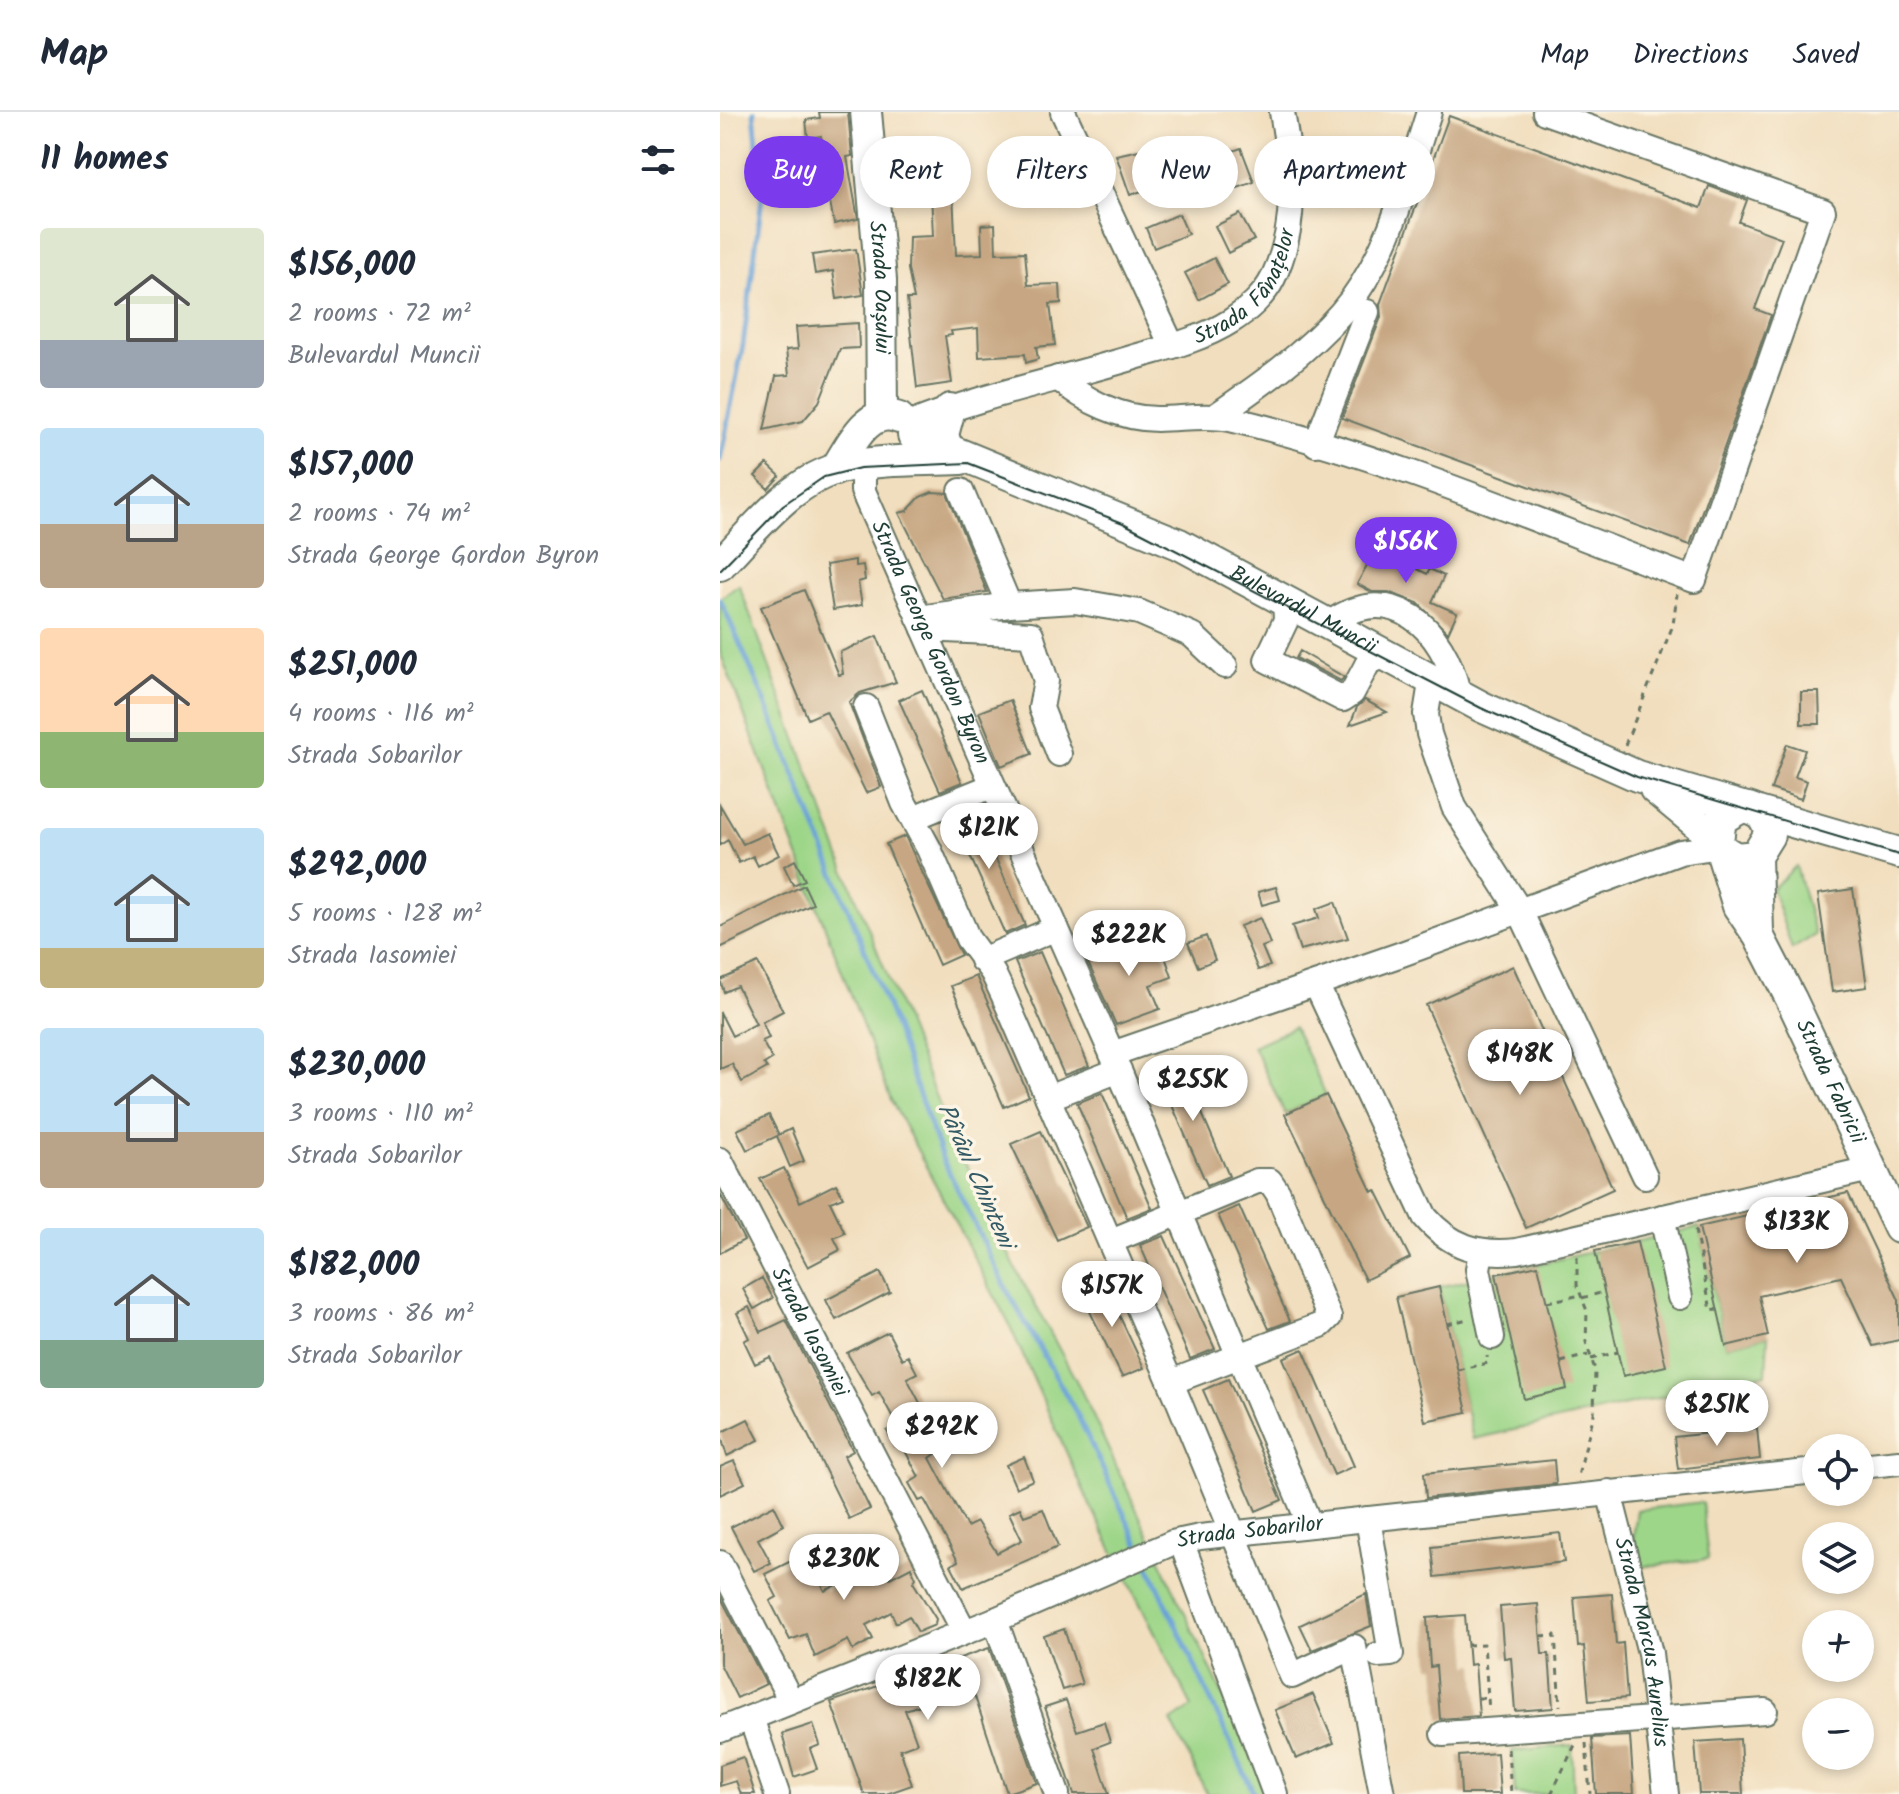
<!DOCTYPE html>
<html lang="en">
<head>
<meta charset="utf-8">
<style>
  body { margin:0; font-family:Kalam,sans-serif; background:#f2f2f3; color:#1f2937; height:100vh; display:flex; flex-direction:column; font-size:30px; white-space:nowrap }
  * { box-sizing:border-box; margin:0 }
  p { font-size:26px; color:#747a83 }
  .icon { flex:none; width:44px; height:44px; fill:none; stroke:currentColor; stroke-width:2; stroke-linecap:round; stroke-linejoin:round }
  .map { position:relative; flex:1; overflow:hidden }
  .drawer { display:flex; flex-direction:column; background:#fff; width:720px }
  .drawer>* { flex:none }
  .guide { position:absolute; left:24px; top:24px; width:760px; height:72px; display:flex; gap:16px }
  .fabs { position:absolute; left:1082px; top:1322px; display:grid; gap:16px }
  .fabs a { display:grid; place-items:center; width:72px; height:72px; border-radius:50%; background:#fff; box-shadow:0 4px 12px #0003; font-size:40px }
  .price { position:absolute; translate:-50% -68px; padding:0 18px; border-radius:28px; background:#fff; color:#222; font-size:26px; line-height:52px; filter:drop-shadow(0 2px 4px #0008) }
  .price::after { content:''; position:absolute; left:50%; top:48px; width:24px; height:18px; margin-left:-12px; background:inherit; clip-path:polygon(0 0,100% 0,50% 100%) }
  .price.active { background:#7c3aed; color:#fff }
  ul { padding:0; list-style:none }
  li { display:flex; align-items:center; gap:24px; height:200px; padding:0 40px }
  li span { display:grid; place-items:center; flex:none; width:224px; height:160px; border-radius:8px; color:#555 }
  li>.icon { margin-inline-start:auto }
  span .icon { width:96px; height:96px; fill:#fffc; stroke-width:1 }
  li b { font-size:34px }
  h2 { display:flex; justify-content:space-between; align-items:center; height:96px; padding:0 40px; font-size:34px }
  .pill { padding:0 28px; border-radius:36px; background:#fff; box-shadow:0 4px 12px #0003; font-size:28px; line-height:72px }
  .pill.active { background:#7c3aed; color:#fff }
  header { display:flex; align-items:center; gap:48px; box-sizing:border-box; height:112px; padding:0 40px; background:#fff; border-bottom:2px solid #e0e1e3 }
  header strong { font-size:38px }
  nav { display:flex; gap:44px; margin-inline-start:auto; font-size:28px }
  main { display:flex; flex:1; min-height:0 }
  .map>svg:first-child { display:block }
  .green { fill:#9ed689; stroke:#5e8a5e; stroke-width:2 }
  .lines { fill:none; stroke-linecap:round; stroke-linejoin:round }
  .stream { stroke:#66a0d6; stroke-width:5 }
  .building { fill:#c7a783 }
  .minor-casing { stroke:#687564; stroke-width:28 }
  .major-casing { stroke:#687564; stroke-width:34 }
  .path { stroke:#687564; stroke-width:3; stroke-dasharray:6 6; stroke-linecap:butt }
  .minor { stroke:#fff; stroke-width:24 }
  .major { stroke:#fff; stroke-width:30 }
  .tram { stroke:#1f3d34; stroke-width:2 }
  .labels { text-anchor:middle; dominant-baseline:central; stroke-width:7; stroke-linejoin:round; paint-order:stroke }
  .street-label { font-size:22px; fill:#1f3d34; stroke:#fcf5e5 }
  .water-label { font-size:24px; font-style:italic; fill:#345b65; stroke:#fcf5e5 }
</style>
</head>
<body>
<header>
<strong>Map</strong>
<nav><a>Map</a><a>Directions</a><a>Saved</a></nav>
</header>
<main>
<section class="drawer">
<h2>11 homes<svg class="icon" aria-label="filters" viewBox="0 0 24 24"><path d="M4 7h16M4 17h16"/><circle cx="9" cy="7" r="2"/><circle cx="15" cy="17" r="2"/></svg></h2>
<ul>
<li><span style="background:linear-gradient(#dfe7d0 70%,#9aa5b1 0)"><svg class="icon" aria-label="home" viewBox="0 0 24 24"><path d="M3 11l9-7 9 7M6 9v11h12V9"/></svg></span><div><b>$156,000</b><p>2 rooms · 72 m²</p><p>Bulevardul Muncii</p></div></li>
<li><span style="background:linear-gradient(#bfe0f5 60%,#b9a48a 0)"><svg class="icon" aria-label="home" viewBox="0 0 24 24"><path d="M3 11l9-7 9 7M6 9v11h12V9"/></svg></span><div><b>$157,000</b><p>2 rooms · 74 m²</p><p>Strada George Gordon Byron</p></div></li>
<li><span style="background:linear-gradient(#ffd9b3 65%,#8fb573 0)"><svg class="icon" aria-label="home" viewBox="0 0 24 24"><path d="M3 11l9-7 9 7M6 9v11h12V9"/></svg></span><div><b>$251,000</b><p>4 rooms · 116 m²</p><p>Strada Sobarilor</p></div></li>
<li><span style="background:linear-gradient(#bfe0f5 75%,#c2b280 0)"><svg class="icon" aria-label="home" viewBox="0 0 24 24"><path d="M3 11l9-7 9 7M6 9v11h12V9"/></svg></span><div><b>$292,000</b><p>5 rooms · 128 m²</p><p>Strada Iasomiei</p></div></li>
<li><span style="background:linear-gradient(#bfe0f5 65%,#b9a48a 0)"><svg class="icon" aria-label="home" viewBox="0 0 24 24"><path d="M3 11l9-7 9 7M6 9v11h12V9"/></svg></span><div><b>$230,000</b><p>3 rooms · 110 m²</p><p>Strada Sobarilor</p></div></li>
<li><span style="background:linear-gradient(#bfe0f5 70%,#7fa58c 0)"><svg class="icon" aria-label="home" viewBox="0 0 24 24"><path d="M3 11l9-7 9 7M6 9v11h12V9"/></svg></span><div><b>$182,000</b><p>3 rooms · 86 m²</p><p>Strada Sobarilor</p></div></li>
</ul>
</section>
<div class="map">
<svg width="1179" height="1682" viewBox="0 0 1179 1682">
  <rect width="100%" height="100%" fill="#fcf5e5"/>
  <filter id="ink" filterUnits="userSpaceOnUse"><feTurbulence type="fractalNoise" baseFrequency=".0125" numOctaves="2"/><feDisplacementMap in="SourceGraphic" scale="16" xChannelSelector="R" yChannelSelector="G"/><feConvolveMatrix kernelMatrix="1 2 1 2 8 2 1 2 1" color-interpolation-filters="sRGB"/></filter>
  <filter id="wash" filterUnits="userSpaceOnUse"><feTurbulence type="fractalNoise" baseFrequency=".006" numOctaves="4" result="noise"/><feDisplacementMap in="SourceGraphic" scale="32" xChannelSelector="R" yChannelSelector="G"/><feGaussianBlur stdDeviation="1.8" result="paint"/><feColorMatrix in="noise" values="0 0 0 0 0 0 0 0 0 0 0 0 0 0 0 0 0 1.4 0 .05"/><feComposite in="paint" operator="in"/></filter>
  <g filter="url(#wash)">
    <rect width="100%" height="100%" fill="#f1debe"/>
    <path class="green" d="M19,473L121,748L227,1013L296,1157L359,1274L549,1682H487L451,1609L472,1595L370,1393L288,1210L171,988L0,540V486Z
      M1076,754L1095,823L1072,837L1052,777Z
      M574,915L606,983L565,1002L533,934Z
      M979,1115L1006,1234L1048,1224L1046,1262L753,1327L719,1175Z
      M982,1390L988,1447L909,1456L917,1398Z
      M852,1633L854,1682H795L792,1639Z"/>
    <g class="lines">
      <path class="stream" d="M0,348L23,233L42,86L34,0
        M0,487L42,582L168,896L222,1046L288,1180L357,1302L420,1436
        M426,1448L534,1682"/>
    </g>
    <g id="blocks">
      <path class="building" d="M99,0H128L132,44L127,45L138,107L114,112L108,79L96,81L94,64L108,62L101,24L88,26L86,8L100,6Z
        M729,4L981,96L989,74L1027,88L1019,110L1062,126L1035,197L1051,203L970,433L622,306L661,205L660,192Z
        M521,36L534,70L507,80L494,46Z
        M424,37L437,74L410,83L396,43Z
        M211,80H233L236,143L262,142L261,113L275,112L276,141L305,140L308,173L340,172L341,191L330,192L335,233L316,235L318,247L306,251L305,242L259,245L258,216L231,219L232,223L225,224L232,271L197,276L187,187H194L188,157L189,125L213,124Z
        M459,102L468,122L434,136L426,116Z
        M520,102L534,128L508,141L495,114Z
        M136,137L143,183L117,187L113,159L95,162L92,143Z
        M494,146L508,172L479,188L465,161Z
        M138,211L139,236L120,237L99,290L83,309L44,318L56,264L69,263L66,238L78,237L76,215Z
        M47,352L60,364L48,377L35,364Z
        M212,380L227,381L267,480L223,487L179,401L187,399L200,385Z
        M656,436L707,462L710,457L724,464L712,490L737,501L728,521L698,491L668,480H652L637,472Z
        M135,448V454L143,453L145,468L138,470L142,493L113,498L106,453Z
        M84,478L119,563L123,562L120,540L157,524L176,570L140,581L129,590L161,675L146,681L106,599L88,607L41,495Z
        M580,539L624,565L621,569L576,546Z
        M202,578L242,670L220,679L179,588Z
        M1081,580H1099L1100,612H1081Z
        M290,588L312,642L281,654L259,600Z
        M645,588L667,600L630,613L637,595Z
        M1067,632L1085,638L1075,665L1087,669L1081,687L1051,677Z
        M0,693L23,732L48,721L59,743L38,754L33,744L19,751L8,728L0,733Z
        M254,697L305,813L285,822L233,706Z
        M185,724L241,843L219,853L166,732Z
        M75,748L85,768L73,773L64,754Z
        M84,773L93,792L0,836V815Z
        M556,775L560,788L542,793L538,780Z
        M1133,777L1147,875L1112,880L1098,782Z
        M615,790L628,826L580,838L572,814L599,806L596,797Z
        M540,806L550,832L542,835L550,854L538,858L520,814Z
        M486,824L495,848L478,855L468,831Z
        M439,827L452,865L430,873L440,897L396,913L365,844L402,829L405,839Z
        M320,840L369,954L344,963L295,850Z
        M38,851L63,899L42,910L49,926L42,929L52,947L44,952L47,956L22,970L12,952L0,957V900L12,924L36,912L17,874L4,880L0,868Z
        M793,854L893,1077L806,1116L706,893Z
        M256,864L309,984L284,995L231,874Z
        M460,950L509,1064L487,1073L437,959Z
        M382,981L432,1096L407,1106L357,991Z
        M606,983L652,1080L656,1078L690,1146L645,1168L565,1002Z
        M49,1003L59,1023L71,1017L84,1049L70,1055L57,1024L27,1038L17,1018Z
        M321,1019L367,1115L337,1128L291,1032Z
        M64,1056L80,1090L116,1072L123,1085L110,1090L125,1121L114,1126L120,1138L88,1155L40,1067Z
        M1128,1081L1179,1188V1228L1153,1234L1121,1165L1039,1184L1048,1224L1006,1234L979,1115Z
        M0,1082L24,1128L0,1141Z
        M519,1094L570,1209L549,1217L498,1103Z
        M444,1124L495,1237L470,1247L420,1133Z
        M917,1130L946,1254L903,1264L875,1139Z
        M818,1153L847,1277L804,1287L776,1162Z
        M160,1160L170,1180L116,1208L106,1188Z
        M42,1166L53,1186L34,1197L23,1177Z
        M383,1169L424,1256L402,1265L360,1179Z
        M719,1175L747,1300L705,1309L676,1185Z
        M29,1195L41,1220L66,1208L133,1339L124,1344L150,1397L129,1407L50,1245L35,1252L24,1229L29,1226L17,1201Z
        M168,1220L182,1247L188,1244L197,1261L187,1266L200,1291L195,1294L211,1324L226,1316L233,1329L210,1346L247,1415L257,1410L277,1441L302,1428L289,1401L300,1396L304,1404L323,1397L338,1435L243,1476L231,1453L238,1449L204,1387L199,1389L189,1371L199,1365L181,1331L175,1334L167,1319L177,1313L159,1280L152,1284L127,1241Z
        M583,1237L634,1354L614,1363L563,1246Z
        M508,1267L562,1388L536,1399L483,1278Z
        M28,1307L39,1328L7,1344L0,1321Z
        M1037,1316L1040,1347L958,1357L954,1325Z
        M304,1345L313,1368L296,1376L286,1353Z
        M834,1348L836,1372L706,1386L704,1361Z
        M14,1349L25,1371L0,1383V1355Z
        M54,1393L64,1413L38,1427L51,1451L34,1459L11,1415Z
        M840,1421L844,1450L715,1465L712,1435Z
        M152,1429L170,1466L191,1455L196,1466L193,1470L216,1507L215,1513L198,1520L189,1504L176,1511L171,1500L146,1513L153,1527L133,1538L128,1528L95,1545L86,1522L70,1528L50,1489L57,1485L45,1462L85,1442L105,1479L149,1457L138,1436Z
        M646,1482L651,1514L592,1538L580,1513Z
        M892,1482L896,1532L903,1531L907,1586L869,1589L864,1534L858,1535L854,1485Z
        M0,1484L46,1572L17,1586L0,1552Z
        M818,1492L822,1542H829L833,1596L795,1599L791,1545L784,1546L780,1495Z
        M745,1503L749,1553L755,1552L759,1604L720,1607L716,1554L710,1555L707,1506Z
        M344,1517L362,1572L342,1578L324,1524Z
        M269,1536L317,1671L287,1681L252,1576L185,1598L197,1631L180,1637L192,1673L166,1682H144L111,1590Z
        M593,1582L614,1631L576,1647L555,1598Z
        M346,1588L357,1619L384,1610L390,1630L374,1636L389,1682H354L325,1595Z
        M93,1612L100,1633L90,1637L97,1657L74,1665L62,1622Z
        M910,1624L914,1682H876L872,1626Z
        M1020,1627L1023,1682H979L975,1630Z
        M777,1641L780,1682H741L739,1644Z
        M23,1645L35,1682H21L16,1669L0,1674V1653Z"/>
    </g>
  </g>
  <g filter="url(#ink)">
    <use href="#blocks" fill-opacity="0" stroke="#687564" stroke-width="2"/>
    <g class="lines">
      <g class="minor-casing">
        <g id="minor">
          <path d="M343,0L452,234"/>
          <path d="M338,266C365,289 401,307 437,307C461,307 486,302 510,307C667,343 823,412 974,468L1103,99L825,0"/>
          <path d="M494,305C539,274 585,242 621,201C669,146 687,67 709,0"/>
          <path id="s1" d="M188,313C261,283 339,268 415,245C446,236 483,227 511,209C527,199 545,183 553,166C579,111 572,57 562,0"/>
          <path d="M596,332L647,200"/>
          <path id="s2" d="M149,352L143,365V379L392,942L590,1413"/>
          <path d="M241,379L289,493"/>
          <path d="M565,488L566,508L547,548L623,587L632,581L649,549L671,543"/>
          <path d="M199,506L289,493L355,489L419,500L472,523L505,554"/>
          <path d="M610,511C673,467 723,516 738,580"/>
          <path d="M204,517L311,522L326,569L321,596L339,642"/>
          <path d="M712,565L706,602L709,622L734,695L800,799L925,1064"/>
          <path d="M146,595L184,691L209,737L248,827L273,861L283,882L457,1285L572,1564L634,1535L662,1682"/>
          <path d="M193,706L272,674"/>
          <path d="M262,848L334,817"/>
          <path d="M596,872L705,1105C731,1135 758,1143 797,1139L1150,1057"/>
          <path d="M392,942L679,843L960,740L1001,734"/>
          <path d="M328,986L399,958"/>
          <path id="s3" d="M0,1048L244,1519"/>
          <path d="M942,1105L960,1185"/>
          <path d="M391,1129L537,1069H550L558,1081L609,1205L601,1213L451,1270"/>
          <path d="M761,1140L758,1157L772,1225"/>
          <path d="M1140,1354L1179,1350"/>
          <path id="s4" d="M889,1380L930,1541L946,1682"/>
          <path d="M648,1407L671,1542L658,1543"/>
          <path d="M461,1429L555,1682"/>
          <path d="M0,1451L71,1589"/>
          <path d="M275,1508L337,1682"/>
          <path d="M31,1606L57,1682"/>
          <path id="s5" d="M0,1618L275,1508L452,1431L480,1425L1096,1359"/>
          <path d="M723,1622L1045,1599"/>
        </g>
      </g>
      <g class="major-casing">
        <g id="major">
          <path id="s6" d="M146,0L161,168L162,303"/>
          <path id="s7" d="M193,323L459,432L762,595L917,664L1022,695"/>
          <path d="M228,338L223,323L230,297"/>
          <path d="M115,358C130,335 147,293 179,306"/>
          <path d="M0,453C35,417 73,366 124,355C162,347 203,349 241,347"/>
          <path d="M935,677L998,729"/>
          <path d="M1038,700L1179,741"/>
          <path id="s8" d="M1003,738L1016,746L1036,744L1049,723C1048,706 1039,697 1022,695L1001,707L998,729L1018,794L1038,823L1071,887L1179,1116"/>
          <path d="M1036,744L1038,821"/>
        </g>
      </g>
      <path class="path" d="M905,633L953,513L957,482
        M975,1118L991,1198L997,1197
        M857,1145V1173L867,1199L866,1230L875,1258L874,1302L858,1364
        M862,1186L884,1180
        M827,1190L861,1183
        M727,1212L748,1207
        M871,1247L898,1240
        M841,1250L868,1243
        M738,1258L768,1251L767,1244
        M821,1524L835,1523L840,1594
        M747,1533L764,1532L769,1599
        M758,1586H768
        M866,1631L870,1682
        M788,1637L791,1682
        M831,1682L855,1633"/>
      <use href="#minor" class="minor"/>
      <use href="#major" class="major"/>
      <path class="tram" d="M0,458L63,393L104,365L140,356L248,351L403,411L761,596L917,665L1179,743"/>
    </g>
  </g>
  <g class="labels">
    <g class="street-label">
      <text stroke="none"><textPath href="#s1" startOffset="376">Strada Fânațelor</textPath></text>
      <text stroke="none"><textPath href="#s6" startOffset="176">Strada Oașului</textPath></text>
      <text stroke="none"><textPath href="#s7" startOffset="428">Bulevardul Muncii</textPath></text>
      <text stroke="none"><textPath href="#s2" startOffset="194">Strada George Gordon Byron</textPath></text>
      <text stroke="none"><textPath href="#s8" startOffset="416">Strada Fabricii</textPath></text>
      <text stroke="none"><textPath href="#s3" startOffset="194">Strada Iasomiei</textPath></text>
      <text stroke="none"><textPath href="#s5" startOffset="568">Strada Sobarilor</textPath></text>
      <text stroke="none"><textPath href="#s4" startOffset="154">Strada Marcus Aurelius</textPath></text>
    </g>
    <g class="water-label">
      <text transform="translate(255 1064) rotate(66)">Pârâul Chinteni</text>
    </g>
  </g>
</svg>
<div class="fabs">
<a><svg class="icon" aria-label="locate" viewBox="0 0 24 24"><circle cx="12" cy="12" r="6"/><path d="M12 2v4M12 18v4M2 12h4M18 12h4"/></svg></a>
<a><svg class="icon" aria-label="layers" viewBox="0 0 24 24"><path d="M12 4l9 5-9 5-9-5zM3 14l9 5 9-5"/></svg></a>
<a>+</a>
<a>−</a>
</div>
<b class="price active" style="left:686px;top:473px">$156K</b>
<b class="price" style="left:269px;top:759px">$121K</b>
<b class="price" style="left:409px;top:866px">$222K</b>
<b class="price" style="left:800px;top:985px">$148K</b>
<b class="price" style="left:473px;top:1011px">$255K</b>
<b class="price" style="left:1077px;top:1153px">$133K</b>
<b class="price" style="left:392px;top:1217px">$157K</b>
<b class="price" style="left:997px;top:1336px">$251K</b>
<b class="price" style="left:222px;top:1358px">$292K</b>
<b class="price" style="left:124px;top:1490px">$230K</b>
<b class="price" style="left:208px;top:1610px">$182K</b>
<div class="guide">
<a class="pill active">Buy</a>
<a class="pill">Rent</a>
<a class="pill">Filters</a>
<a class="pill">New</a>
<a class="pill">Apartment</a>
</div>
</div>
</main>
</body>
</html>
